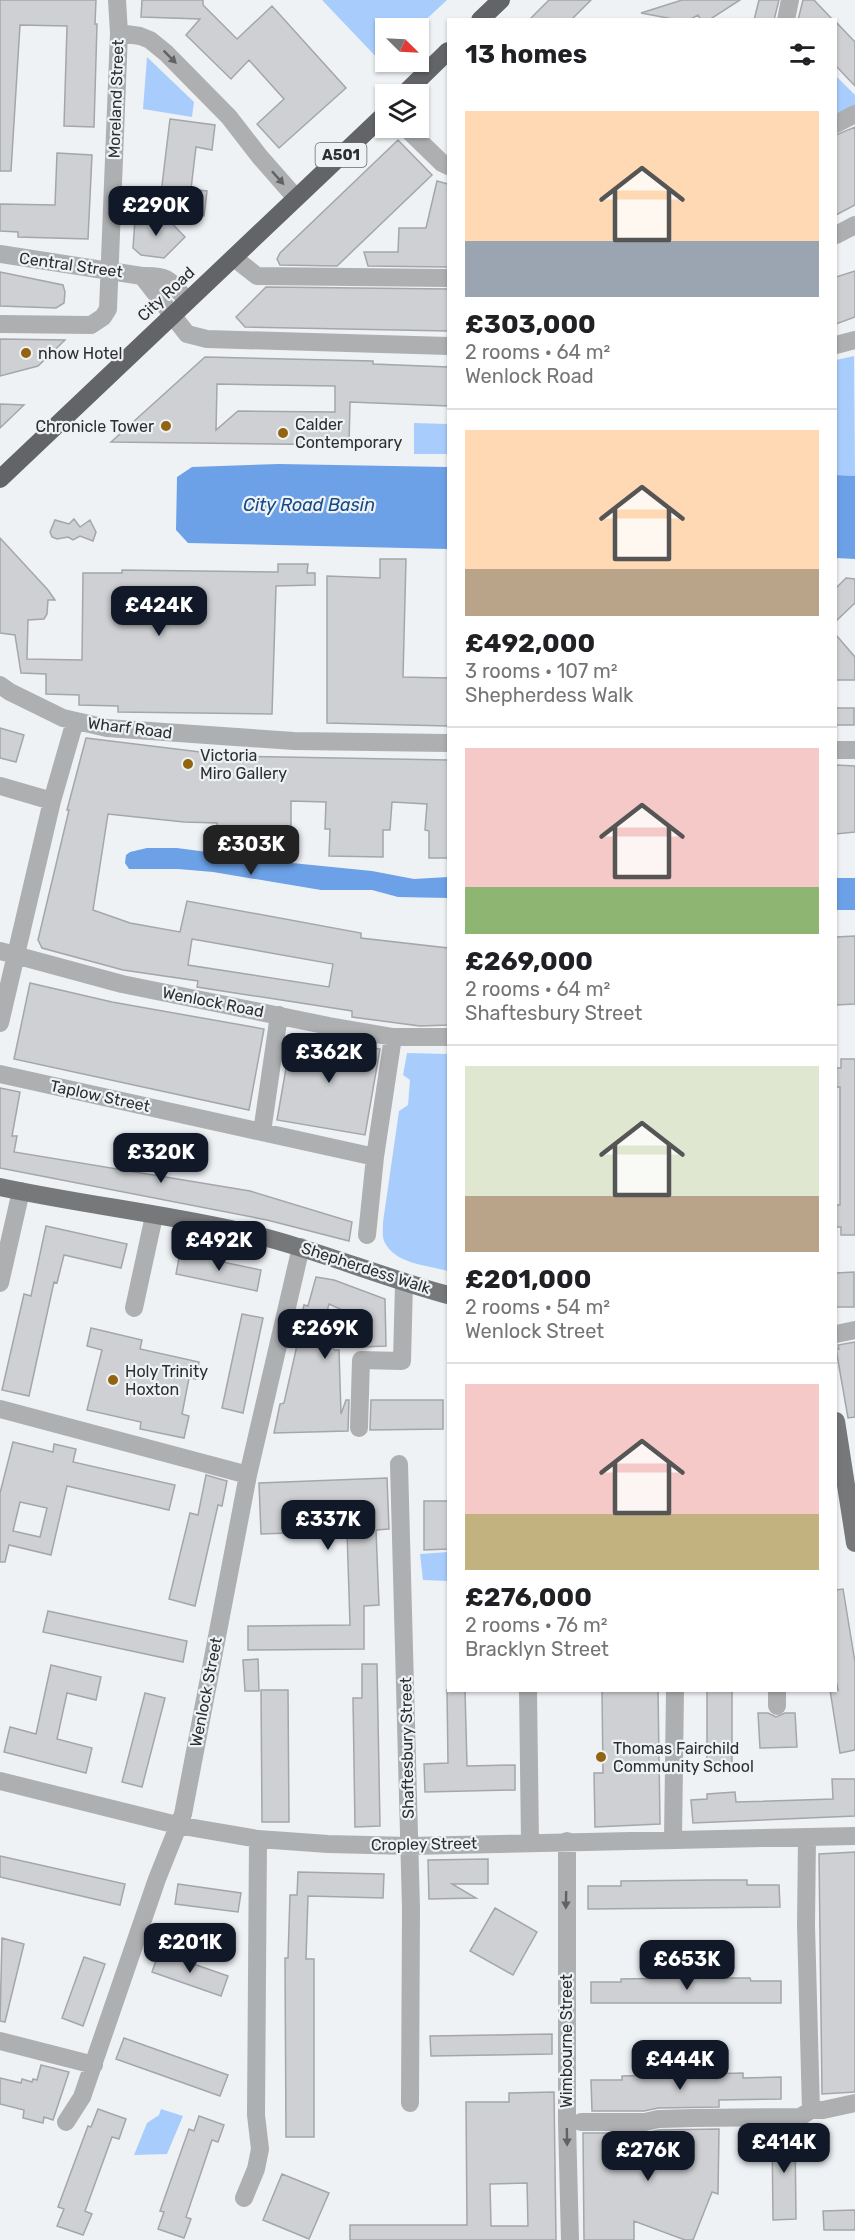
<!DOCTYPE html>
<html lang="en">
<head>
<meta charset="utf-8">
<style>
  body { margin:0; font-family:Rubik,sans-serif; background:#f2f2f2; color:#202124; height:100vh; display:flex; flex-direction:column; font-size:22px; white-space:nowrap }
  * { box-sizing:border-box; margin:0 }
  p { font-size:20px; color:#757577 }
  .icon { flex:none; width:33px; height:33px; fill:none; stroke:currentColor; stroke-width:2; stroke-linecap:round; stroke-linejoin:round }
  .map { position:relative; flex:1; overflow:hidden }
  .side { position:absolute; left:447px; top:18px; width:390px; height:1674px; display:flex; flex-direction:column; background:#fff; border-radius:0px; box-shadow:0 2px 4px #0004 }
  .side>* { flex:none }
  .needle { width:39px; rotate:114deg }
  .controls { position:absolute; left:375px; top:18px; display:grid; gap:12px }
  .controls a { display:grid; place-items:center; width:54px; height:54px; border-radius:0px; background:#fff; box-shadow:0 2px 4px #0004; font-size:30px }
  .price { position:absolute; translate:-50% -51px; padding:0 14px; border-radius:12px; background:#111827; color:#fff; font-size:20px; line-height:39px; filter:drop-shadow(0 2px 3px #0008) }
  .price::after { content:''; position:absolute; left:50%; top:36px; width:18px; height:14px; margin-left:-9px; background:inherit; clip-path:polygon(0 0,100% 0,50% 100%) }
  .price.current { background:#222; color:#fff }
  ul { padding:0; list-style:none }
  li { display:grid; align-content:center; gap:12px; height:318px; padding:0 18px }
  li+li { border-top:2px solid #e0e0e0 }
  li span { display:grid; place-items:center; height:186px; border-radius:0px; color:#555 }
  li>.icon { margin-inline-start:auto }
  span .icon { width:108px; height:108px; fill:#fffc; stroke-width:1 }
  li b { font-size:26px }
  h2 { display:flex; justify-content:space-between; align-items:center; height:72px; padding:0 18px; font-size:26px }
  .map>svg:first-child { display:block }
  .green { fill:#a8cdfd }
  .water { fill:#6ca1e7 }
  .building { fill:#ced0d3; stroke:#a4a6a9; stroke-width:1.5; fill-rule:evenodd }
  .lines { fill:none; stroke-linecap:round; stroke-linejoin:round }
  .minor { stroke:#aeafb0; stroke-width:18 }
  .major { stroke:#76787a; stroke-width:18 }
  .highway { stroke:#626467; stroke-width:18 }
  .oneway { fill:#616263 }
  .poi-dot { fill:#926411; stroke:#eff2f5; stroke-width:2 }
  .labels { text-anchor:middle; dominant-baseline:central; stroke-width:4.5; stroke-linejoin:round; paint-order:stroke }
  .shield { fill:#eff2f5; stroke:#67696a; stroke-width:1.5 }
  .shield-label { font-size:15px; font-weight:bold; fill:#2d2e2f }
  .street-label { font-size:16px; fill:#2d2e2f; stroke:#eff2f5 }
  .poi-label { font-size:16px; fill:#2d2e2f; stroke:#eff2f5; text-anchor:start }
  .water-label { font-size:18px; font-style:italic; fill:#144a88; stroke:#eff2f5 }
</style>
</head>
<body>
<div class="map">
<svg width="855" height="2240" viewBox="0 0 855 2240">
  <rect width="100%" height="100%" fill="#eff2f5"/>
  <path class="green" d="M322,0H447L417,28H386L385,57L381,62Z
    M147,57L194,102L192,117L143,109Z
    M836,76L855,95V110L836,120Z
    M854,356L855,476L836,475V360Z
    M414,423L448,424V454H414Z
    M407,1053L448,1054V1271C427,1265 394,1264 384,1241C382,1235 383,1228 383,1222L399,1111L408,1105L410,1080L403,1075Z
    M448,1552V1581L423,1580L420,1554Z
    M161,2109L183,2116L167,2154L134,2155L147,2123L159,2115Z"/>
  <path class="water" d="M279,464L448,467V549L188,543L176,530L177,477L192,467Z
    M836,475L855,476V559L836,558Z
    M147,848H177L282,862L372,871L414,879L448,877V898L398,897L372,890H321L213,872L178,869H129L125,863L126,855L130,852Z
    M836,878H855V910H836Z"/>
  <path class="building" d="M0,0H96L95,24H97L94,127L64,126L67,26L20,25L11,171H0Z
    M142,0H203V5L237,39L272,6L346,88L279,148L257,124L284,99L249,60L231,79L186,35L200,19L141,17Z
    M549,0H591L571,20H529Z
    M682,0H740L709,20H701L698,15L689,20H678L641,13Z
    M759,0H779L774,20H754Z
    M803,0H814L833,20H798Z
    M836,22L855,42V86L836,66Z
    M170,119L215,125L212,150L196,147L191,189L207,191L204,216L159,210Z
    M855,127V205L836,215V135Z
    M398,140L432,175L337,266L280,265L277,259L280,253Z
    M57,153L92,155L88,239L18,237V232L0,231V204L55,205Z
    M437,181L448,184V267L368,266L364,252H398L399,228H426Z
    M159,210L185,237L164,258L141,255L133,248L135,219L157,220Z
    M855,271V317L836,324V277Z
    M0,272L63,285L65,292L64,303L56,308L0,306Z
    M266,287L448,289V331L245,327L236,317Z
    M0,339L65,340L38,366L0,376Z
    M205,357L373,361V364L448,367V406L350,402L349,445L111,442ZM217,384L335,386V412L238,411L216,430Z
    M0,404L24,405L0,428Z
    M74,519L80,527L90,520L96,532L93,541L80,536L73,540L68,537L57,539L52,537L50,532L55,520L69,524Z
    M0,538L48,590L55,600H48L47,614L44,619L28,620L27,659L82,660L83,573H122V570L278,572V564H308L307,573H315V585L276,586L272,714L118,712V706L79,705V695L46,694V674L21,673L15,635L0,633Z
    M380,559H406L403,677L448,678V726L327,723V576L380,578Z
    M846,578L855,579V603L836,621V588Z
    M836,635L855,657V680H836Z
    M836,708H854V725H836Z
    M0,728L24,735L16,762L0,758Z
    M86,738L233,756L448,760V858H429V831L425,830L427,804L392,802L390,830H383V857L329,856L330,829H325L326,802L291,801V827H284L283,848L229,849V840H217V823L184,822L108,814L93,910L130,923L180,932L187,901L361,933V938L448,948V1025L420,1026L352,1017V1011L197,987L198,981L123,970L42,948L38,940L69,810H67ZM192,939L333,964L329,987L188,965Z
    M836,765L855,766V832L836,834Z
    M855,936V1004L836,1005V937Z
    M30,983L112,1002L264,1029L249,1110L14,1059Z
    M292,1034L380,1049L365,1135L277,1120Z
    M841,1059H855V1235H841V1227H836V1205H840V1087H836V1068H841Z
    M0,1088L20,1092L12,1136H17L14,1152L250,1191L352,1222L349,1241L267,1220L0,1168Z
    M46,1226L127,1244L121,1268L64,1255L57,1283L54,1282L29,1396L2,1390L24,1294L31,1296Z
    M180,1253L261,1270L257,1291L176,1274Z
    M854,1272V1307H836V1273Z
    M316,1277L334,1280L385,1299L386,1346L363,1347L371,1323L329,1304L319,1339L335,1350H339L341,1414L346,1400H349L348,1431L274,1433L280,1404L284,1403L296,1350L298,1329L304,1305L308,1306Z
    M242,1314L263,1318L243,1413L222,1408Z
    M91,1328L142,1340L140,1349L199,1362L196,1379L189,1378L182,1414L189,1416L184,1438L140,1429L141,1422L87,1410L102,1350L87,1346Z
    M855,1342V1417L848,1418L836,1349H839L838,1345Z
    M371,1400H443V1429L370,1430Z
    M13,1442L53,1452L54,1444L76,1449L73,1462L175,1485L169,1510L67,1486L51,1555L9,1545L5,1562H0V1493ZM20,1502L47,1508L40,1537L13,1531Z
    M206,1475L227,1481L222,1506L218,1505L195,1606L169,1599L190,1513L198,1515Z
    M387,1478L389,1529L376,1530L379,1605L364,1606V1649L248,1650V1626L350,1625L347,1531L261,1534L259,1483Z
    M424,1501H448V1549L424,1550Z
    M843,1589L855,1662V1750L840,1753L830,1690H838L836,1681V1590Z
    M48,1611L187,1641L183,1662L43,1632Z
    M258,1659L259,1691H245L243,1660Z
    M362,1664H377L380,1826L355,1827L353,1698H362Z
    M51,1665L101,1677L96,1700L67,1693L57,1739L92,1748L86,1773L4,1752L10,1727L36,1734Z
    M261,1690H288L289,1822H262Z
    M447,1690H465L467,1766L515,1765V1790L425,1792L424,1764L448,1763Z
    M602,1690H658L660,1824L595,1827L594,1773H603Z
    M707,1690H732V1763H707Z
    M145,1693L165,1698L142,1787L122,1782Z
    M758,1713H768L776,1717L785,1713H795L797,1747L760,1748Z
    M832,1779H855V1816L693,1823L691,1800L707,1799V1794L735,1792L736,1802L833,1799Z
    M855,1852V2092L822,2094L819,1854Z
    M0,1856L125,1884L120,1905L0,1877Z
    M488,1859V1884H452L476,1898L429,1899L428,1860Z
    M298,1872L384,1874L383,1898L308,1896L306,1959H314V2137H286L285,1958H288L290,1895H297Z
    M713,1880H747V1885H779L780,1907L588,1909V1886H621V1881Z
    M178,1884L241,1893L238,1912L175,1904Z
    M495,1908L537,1932L513,1975L470,1951Z
    M2,1938L24,1944L5,2022L0,2021Z
    M159,1952L228,1976L221,1996L152,1972Z
    M84,1957L105,1964L83,2026L62,2018Z
    M680,1978H750L751,1981H781V2003H591V1982H621V1979Z
    M552,2034V2054L431,2056L430,2036Z
    M124,2038L228,2075L220,2096L116,2059Z
    M41,2065L69,2072L53,2120L44,2117L43,2123L23,2118L24,2110L0,2104V2078L21,2083L22,2079L32,2082L33,2079L37,2080Z
    M743,2073V2078L781,2077V2099L719,2100V2107L658,2108L644,2111H592L591,2080H622V2076Z
    M554,2092L556,2240H350V2225H467L466,2102H509V2093ZM527,2183L528,2226H491L490,2184Z
    M98,2109L126,2119L119,2139L112,2137L85,2211L92,2214L83,2235L57,2226L64,2209L58,2207L88,2126L91,2127Z
    M199,2116L224,2125L218,2142L212,2140L186,2217L191,2219L184,2238L158,2229L164,2212L160,2211L189,2129L194,2131Z
    M795,2128L796,2219L773,2220L772,2129Z
    M719,2129L718,2194L712,2192L693,2240H685L634,2221V2240H584L583,2133H645L659,2130Z
    M282,2174L329,2193L309,2239L263,2220Z
    M855,2210V2230H824L823,2211Z"/>
  <g class="lines">
    <path class="minor" d="M786,20L790,0
      M119,33L140,36L150,40L166,53L229,117L260,157L296,198
      M836,124L855,114
      M406,128L442,163L448,166
      M836,235L855,225
      M0,254L142,276C170,275 170,281 187,301
      M234,258L257,276L448,278
      M142,276L187,334L207,339L448,346
      M0,324L91,325L103,317L108,309L119,33L117,0
      M836,345L855,340
      M0,685L10,692L63,718L107,728L294,741L448,743
      M836,750H855
      M0,786L52,801
      M0,951L122,984L329,1026L393,1037H448
      M0,1023L52,801L75,721
      M0,1074L375,1157
      M262,1132L279,1015
      M367,1235L375,1157L393,1037
      M0,1283L21,1191
      M134,1308L154,1216
      M836,1334L855,1330
      M0,1409L248,1475
      M359,1428L361,1360L402,1361L404,1283
      M399,1464L411,1908L410,2103
      M528,1690L530,1842
      M777,1706V1690
      M0,1781L177,1825L258,1839L328,1844L410,1846L855,1836
      M807,1837L806,1925L811,2110
      M673,1839L675,1690
      M567,1841V2122L570,2240
      M0,2041L94,2065
      M66,2122L82,2097L157,1879L183,1814L248,1475L301,1247
      M581,2122H645L658,2119L693,2118L800,2117L811,2110H823L855,2103
      M244,2198L256,2169L260,2149L256,2115L258,1839"/>
    <path class="major" d="M0,1187C79,1204 160,1213 239,1231C310,1247 378,1276 448,1295
      M836,1421L855,1543"/>
    <path class="highway" d="M480,20L501,0
      M404,94L448,51
      M0,479L386,113"/>
  </g>
  <defs><path id="oneway-solid" d="M-6-.8H1V-3.2L6.5 0L1 3.2V.8H-6Z" transform="scale(1.5)"/></defs>
  <g class="oneway">
    <use href="#oneway-solid" transform="translate(170 57) rotate(45)"/>
    <use href="#oneway-solid" transform="translate(278 178) rotate(48)"/>
    <use href="#oneway-solid" transform="translate(566 1900) rotate(91)"/>
    <use href="#oneway-solid" transform="translate(567 2137) rotate(89)"/>
  </g>
  <g class="poi-dot">
    <circle cx="26" cy="353" r="6"/>
    <circle cx="166" cy="426" r="6"/>
    <circle cx="283" cy="433" r="6"/>
    <circle cx="188" cy="764" r="6"/>
    <circle cx="113" cy="1380" r="6"/>
    <circle cx="601" cy="1757" r="6"/>
  </g>
  <g class="labels">
    <rect class="shield" x="315.5" y="143" width="51" height="24" rx="4.5"/>
    <g class="shield-label">
      <text x="341" y="155">A501</text>
    </g>
    <g class="street-label">
      <text transform="translate(116 99) rotate(-88)">Moreland Street</text>
      <text transform="translate(71 265) rotate(8)">Central Street</text>
      <text transform="translate(166 294) rotate(-43)">City Road</text>
      <text transform="translate(130 728) rotate(7)">Wharf Road</text>
      <text transform="translate(213 1002) rotate(11)">Wenlock Road</text>
      <text transform="translate(100 1096) rotate(12)">Taplow Street</text>
      <text transform="translate(366 1268) rotate(18)">Shepherdess Walk</text>
      <text transform="translate(206 1692) rotate(-79)">Wenlock Street</text>
      <text transform="translate(407 1748) rotate(-91)">Shaftesbury Street</text>
      <text transform="translate(424 1844) rotate(-1)">Cropley Street</text>
      <text transform="translate(566 2041) rotate(-90)">Wimbourne Street</text>
    </g>
    <g class="poi-label">
      <text x="38" y="353">nhow Hotel</text>
      <text x="295" y="424">Calder<tspan x="295" dy="18">Contemporary</tspan></text>
      <text x="154" y="426" text-anchor="end">Chronicle Tower</text>
      <text x="200" y="755">Victoria<tspan x="200" dy="18">Miro Gallery</tspan></text>
      <text x="125" y="1371">Holy Trinity<tspan x="125" dy="18">Hoxton</tspan></text>
      <text x="613" y="1748">Thomas Fairchild<tspan x="613" dy="18">Community School</tspan></text>
    </g>
    <g class="water-label">
      <text x="309" y="505">City Road Basin</text>
    </g>
  </g>
</svg>
<div class="controls">
<a><svg class="needle" viewBox="-14 -14 28 28"><path d="M0-13l5 13h-10z" fill="#e53935"/><path d="M0 13l5-13h-10z" fill="#757577"/></svg></a>
<a><svg class="icon" aria-label="layers" viewBox="0 0 24 24"><path d="M12 4l9 5-9 5-9-5zM3 14l9 5 9-5"/></svg></a>
</div>
<b class="price" style="left:156px;top:237px">£290K</b>
<b class="price" style="left:159px;top:637px">£424K</b>
<b class="price current" style="left:251px;top:876px">£303K</b>
<b class="price" style="left:329px;top:1084px">£362K</b>
<b class="price" style="left:161px;top:1184px">£320K</b>
<b class="price" style="left:219px;top:1272px">£492K</b>
<b class="price" style="left:325px;top:1360px">£269K</b>
<b class="price" style="left:328px;top:1551px">£337K</b>
<b class="price" style="left:190px;top:1974px">£201K</b>
<b class="price" style="left:687px;top:1991px">£653K</b>
<b class="price" style="left:680px;top:2091px">£444K</b>
<b class="price" style="left:784px;top:2174px">£414K</b>
<b class="price" style="left:648px;top:2182px">£276K</b>
<section class="side">
<h2>13 homes<svg class="icon" aria-label="filters" viewBox="0 0 24 24"><path d="M4 7h16M4 17h16"/><circle cx="9" cy="7" r="2"/><circle cx="15" cy="17" r="2"/></svg></h2>
<ul>
<li><span style="background:linear-gradient(#ffd9b3 70%,#9aa5b1 0)"><svg class="icon" aria-label="home" viewBox="0 0 24 24"><path d="M3 11l9-7 9 7M6 9v11h12V9"/></svg></span><div><b>£303,000</b><p>2 rooms · 64 m²</p><p>Wenlock Road</p></div></li>
<li><span style="background:linear-gradient(#ffd9b3 75%,#b9a48a 0)"><svg class="icon" aria-label="home" viewBox="0 0 24 24"><path d="M3 11l9-7 9 7M6 9v11h12V9"/></svg></span><div><b>£492,000</b><p>3 rooms · 107 m²</p><p>Shepherdess Walk</p></div></li>
<li><span style="background:linear-gradient(#f6c9c9 75%,#8fb573 0)"><svg class="icon" aria-label="home" viewBox="0 0 24 24"><path d="M3 11l9-7 9 7M6 9v11h12V9"/></svg></span><div><b>£269,000</b><p>2 rooms · 64 m²</p><p>Shaftesbury Street</p></div></li>
<li><span style="background:linear-gradient(#dfe7d0 70%,#b9a48a 0)"><svg class="icon" aria-label="home" viewBox="0 0 24 24"><path d="M3 11l9-7 9 7M6 9v11h12V9"/></svg></span><div><b>£201,000</b><p>2 rooms · 54 m²</p><p>Wenlock Street</p></div></li>
<li><span style="background:linear-gradient(#f6c9c9 70%,#c2b280 0)"><svg class="icon" aria-label="home" viewBox="0 0 24 24"><path d="M3 11l9-7 9 7M6 9v11h12V9"/></svg></span><div><b>£276,000</b><p>2 rooms · 76 m²</p><p>Bracklyn Street</p></div></li>
</ul>
</section>
</div>
</body>
</html>
